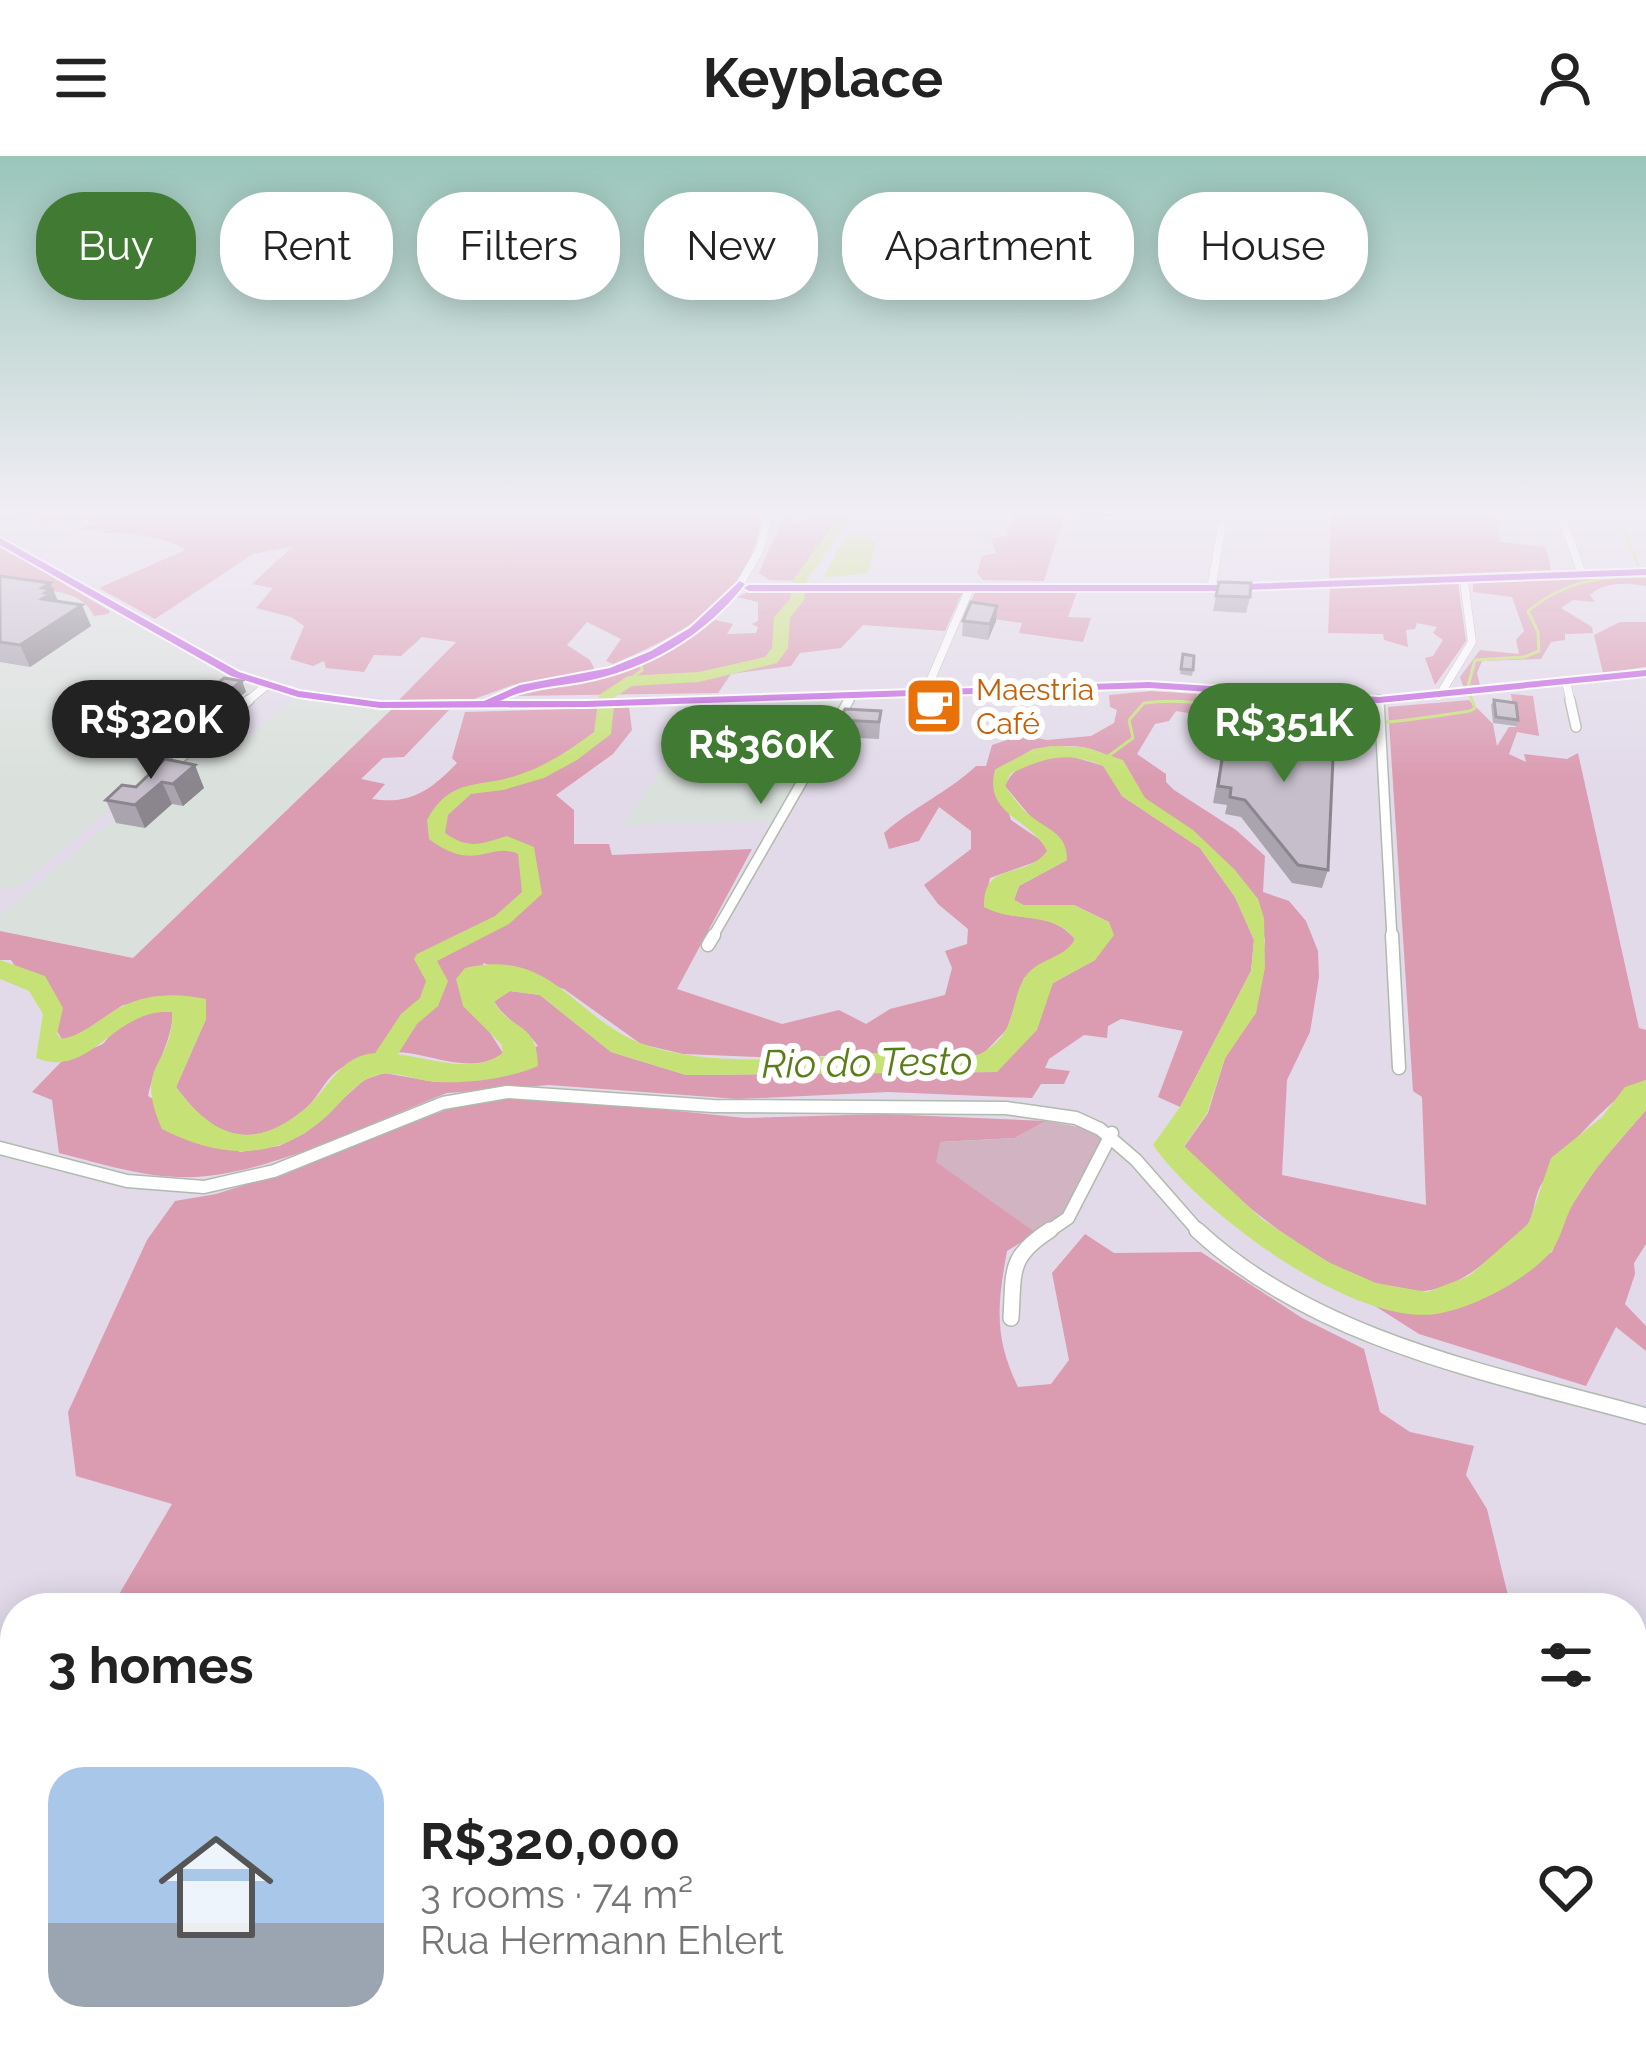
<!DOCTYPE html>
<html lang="en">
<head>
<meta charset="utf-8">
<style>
  body { margin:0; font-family:Raleway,sans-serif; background:#f2f2f2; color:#222; height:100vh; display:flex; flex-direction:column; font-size:45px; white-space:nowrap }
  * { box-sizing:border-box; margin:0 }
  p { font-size:39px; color:#767676 }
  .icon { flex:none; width:66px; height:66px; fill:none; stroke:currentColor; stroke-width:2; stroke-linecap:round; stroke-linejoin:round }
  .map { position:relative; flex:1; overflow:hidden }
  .details { position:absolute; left:0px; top:1437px; width:1647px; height:471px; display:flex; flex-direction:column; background:#fff; border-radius:48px 48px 0 0; box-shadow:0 6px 30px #0003 }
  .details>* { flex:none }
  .top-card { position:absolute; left:36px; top:36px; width:1575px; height:108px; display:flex; gap:24px }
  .price { position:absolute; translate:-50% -102px; padding:0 27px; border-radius:42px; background:#417b33; color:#fff; font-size:39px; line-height:78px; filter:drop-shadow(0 3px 6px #0008) }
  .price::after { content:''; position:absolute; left:50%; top:72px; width:36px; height:27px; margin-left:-18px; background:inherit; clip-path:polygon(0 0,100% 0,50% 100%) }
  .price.selected { background:#222; color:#fff }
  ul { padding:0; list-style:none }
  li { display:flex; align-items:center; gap:36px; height:300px; padding:0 48px }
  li+li { border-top:3px solid #e0e0e0 }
  li span { display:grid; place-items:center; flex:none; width:336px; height:240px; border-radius:36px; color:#555 }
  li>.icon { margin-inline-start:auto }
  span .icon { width:144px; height:144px; fill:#fffc; stroke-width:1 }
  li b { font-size:51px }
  h2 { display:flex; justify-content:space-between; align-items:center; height:144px; padding:0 48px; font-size:51px }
  .pill { padding:0 42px; border-radius:48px; background:#fff; box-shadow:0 6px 30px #0003; font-size:42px; line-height:108px }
  .pill.selected { background:#417b33; color:#fff }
  header { display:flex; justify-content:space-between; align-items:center; height:156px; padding:0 48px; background:#fff; font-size:54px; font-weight:700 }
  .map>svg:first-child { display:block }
  .industrial { fill:#dae1dc }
  .green { fill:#db9bb1 }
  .cemetery { fill:#d1b3c2 }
  .water { fill:#c6e276 }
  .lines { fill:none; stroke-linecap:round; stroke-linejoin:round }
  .stream { stroke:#c6e276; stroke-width:3 }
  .river { fill:#c6e276; fill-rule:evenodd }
  .minor-far3-casing { stroke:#b0baad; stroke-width:9 }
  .minor-far2-casing { stroke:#b0baad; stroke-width:12 }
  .minor-far1-casing { stroke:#b0baad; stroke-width:15 }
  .minor-casing { stroke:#b0baad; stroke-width:18 }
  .major-casing { stroke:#fff; stroke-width:4 }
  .minor-far3 { stroke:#fff; stroke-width:8 }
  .minor-far2 { stroke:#fff; stroke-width:9 }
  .minor-far1 { stroke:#fff; stroke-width:12 }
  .minor { stroke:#fff; stroke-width:15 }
  .major { fill:#c465e2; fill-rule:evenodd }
  .wall { fill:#aaa4af }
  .shaded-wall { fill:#8b868e }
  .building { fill:#c6bfcb; stroke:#8b868e; stroke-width:3 }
  .labels { text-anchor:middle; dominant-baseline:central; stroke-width:12; stroke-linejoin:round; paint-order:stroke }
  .far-food-label { font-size:30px; fill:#c56008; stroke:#fff; text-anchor:start }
  .water-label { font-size:39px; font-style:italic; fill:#5b7d18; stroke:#fff }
</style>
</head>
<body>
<header><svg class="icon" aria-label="menu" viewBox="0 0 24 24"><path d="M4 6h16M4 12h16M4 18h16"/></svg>Keyplace<svg class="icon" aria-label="person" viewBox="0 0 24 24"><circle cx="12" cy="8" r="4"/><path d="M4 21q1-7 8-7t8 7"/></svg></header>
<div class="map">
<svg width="1646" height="1907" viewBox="0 0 1646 1907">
  <rect width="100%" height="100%" fill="#e2dae9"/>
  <path class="industrial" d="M24,404L195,505L254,533L15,733L0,730V434Z
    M294,542L391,554L132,802L0,775V760L217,576L250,581Z
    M843,544L773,665L622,669L707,549Z"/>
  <path class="green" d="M0,359H762C752,443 683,478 613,508L606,505L621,483L587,466L567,489L590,504L596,516L513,529L474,543L399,544L456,486L422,481L401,500L374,499L364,516L326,512L324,505L313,510L290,503L304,470L291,461L256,452L273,432L252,428L292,391L253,398L155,463L99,432L185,394C171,381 122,376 102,377L104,373L77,374L95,367C74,355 57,372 34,367L38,361L18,360L0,367Z
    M784,359H792V366H806L815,359H845L806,425L769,424L759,417Z
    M1013,359H1124L1064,361L1044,425L983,424L977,417L982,400L996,397L991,383L1008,379L1006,374L1015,364Z
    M1331,359H1496L1501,386L1546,391L1551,414L1329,422Z
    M0,390L110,455L108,458L94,460C80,428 29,434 0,434Z
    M1646,418V430C1628,426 1603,426 1590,439L1595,446L1573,444L1561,452L1592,471L1593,477L1565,478V484L1551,486L1541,503L1482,505L1477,517L1480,529L1463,530L1460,521L1480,494L1519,498L1516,484L1524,475L1512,441L1473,436V427Z
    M1458,427L1466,485L1435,529L1425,502L1433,500L1443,484L1433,477L1437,471L1417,467L1415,473L1406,474L1408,491L1384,484L1383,478L1328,477L1330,431Z
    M963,435L945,475L863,469L841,492L800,497L791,510L731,518L718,537L514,540L604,521L716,464L733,468L727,478L756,477L758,471L752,468L758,465V446L737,441L748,436Z
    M975,436H1077L1068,461L1091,462L1083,486L1019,477L1022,467L965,459Z
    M1620,466H1646V511L1603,517L1594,479Z
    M1152,535L1197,538L1194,558L1176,555L1169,565L1155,568L1137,598L1166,618V626L1174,634L1236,674L1265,700L1263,736L1289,745L1306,765L1318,795L1319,821L1310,876L1287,924L1282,1019L1426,1049L1422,941L1413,935L1388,551L1469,544L1493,568L1497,590L1509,571H1516L1511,538L1533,540L1539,580L1517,576L1509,598L1526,606L1524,598L1567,603L1578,597L1639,872L1646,874V924C1616,935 1554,1003 1539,1033C1534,1044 1534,1058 1528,1068C1520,1080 1504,1090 1494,1099C1475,1115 1456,1129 1431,1134C1358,1149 1230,1041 1184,991L1208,957L1225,902L1256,856L1265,785L1258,743C1221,709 1181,677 1145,642C1136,633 1134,620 1124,612C1085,576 1035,590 995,614L1011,664L1042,685L1048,695L1041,704L990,722L984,750C1019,769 1048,752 1075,783L1070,793L1024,822L1007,873L984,897L961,904L926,895L783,902L683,898L641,888L564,833L483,807L487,872L503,897C466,925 418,887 378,898C366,902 345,908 336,916C324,925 318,942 306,952C253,997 214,983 176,931L206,863L205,843L123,849L77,880L62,883L11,804H0V775L133,802L391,554H449L404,601L383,602L361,623L385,628L372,643C411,649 431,634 457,607L452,602L465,556L629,551L632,574L613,598L556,639L574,654V688H609L612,699L752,693L677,833L782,868L839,854L866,868L890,853L945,839L952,812L945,795L967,788L968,773L938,748L924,729L971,693V675L939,651L919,685L889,693L884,677C913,651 947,637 976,610H986L992,589L1022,579L1047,584L1091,580L1114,567L1117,554L1110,551L1109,539Z
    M1217,539L1262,543L1272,557L1287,560L1297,548L1365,557L1372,554L1376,572L1325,568L1322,572L1327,587L1209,573L1205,570L1208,544Z
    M1070,600L1104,610L1122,640L1200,692L1235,741L1254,784L1251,815L1180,951L1158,941L1183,875L1121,863L1108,870L1107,882L1084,879L1049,903L1045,912L1070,915L1064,928H1041L1032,942L888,936L738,943L549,929L447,937C374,965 283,1012 207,1020C157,1026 107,1009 59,997L52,944L32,936L61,906L103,888L119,869L156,855L173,856C172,886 154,911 148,940L240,996L279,990L305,977L364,924L384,917L435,926L538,890C525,870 505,865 494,845L510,835L540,839L611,896L686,919L997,916L1053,827L1095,804L1109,766L1074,749H1023L1014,744L1019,730L1067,704L1005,630C1015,604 1046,601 1070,600Z
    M552,942L745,962L884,958L1046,965L1015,982L940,986L1036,1077L1007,1095C997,1150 994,1181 1018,1231L1051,1228L1069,1204L1052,1117L1085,1078L1114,1097L1201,1096L1302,1162L1364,1193L1380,1256L1410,1276L1474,1290L1466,1319L1487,1353L1511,1452H111L172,1348L76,1320L68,1256L147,1084L175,1045L216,1038L277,1019L446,954L491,943Z
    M1646,954V1088L1634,1107L1635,1118L1625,1148L1646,1170V1195L1616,1171L1586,1230L1419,1178L1375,1150L1434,1158L1552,1096L1570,1052L1596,1012Z
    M1632,1508L1639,1509L1646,1519V1907H0V1665L15,1615V1893H1632Z"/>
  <path class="cemetery" d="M1046,965L1079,971L1102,982L1063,1059L1036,1077L936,1006L940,986L1015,982Z"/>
  <path class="water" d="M864,377L876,387L868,417L823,422L845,381Z
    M1051,590L1084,591L1123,604L1145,642L1193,674L1235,714L1258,743L1264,762L1265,812L1256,857L1225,902L1207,957L1184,990L1263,1064L1328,1106L1376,1127L1427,1136L1469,1120L1529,1067L1551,1002L1602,961L1625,931L1646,924V954C1620,984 1593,1013 1573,1048C1564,1063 1561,1085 1549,1098C1524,1125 1473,1152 1436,1158C1351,1170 1199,1055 1153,989L1180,951L1251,815L1254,784L1235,741L1200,692L1122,640L1103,610C1067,594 1043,602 1010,618L1005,630C1013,641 1021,653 1032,661C1050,675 1067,678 1067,704L1019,730L1014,744L1023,749H1073L1109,766L1114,779L1095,804L1053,827L1037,874L997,916L686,919L611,896L540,839L510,835L494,846C511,876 537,864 538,910C509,923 460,929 429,925C414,923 397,916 383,918C361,920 346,941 332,955C281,1006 222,1004 162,973C132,905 174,912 172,856C113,852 91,924 36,902L43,858L29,835L0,823V804L45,820L63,852L57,878L62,883C86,878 100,862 121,851C148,837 178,837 206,843V863L176,931C214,983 254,997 307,951C328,933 338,904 368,898C410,891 467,925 503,897L501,888L463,850L456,823L465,812C553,791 573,862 643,888C718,916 838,898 918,895C941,895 958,909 980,898C1019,878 1009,845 1025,821C1038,802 1065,803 1075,783C1051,754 1016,768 984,751C983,703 1025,725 1047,695C1032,663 983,659 995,614L1033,593Z"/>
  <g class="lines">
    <path class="stream" d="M1617,359L1638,409
      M628,525L642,514L641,507
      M1467,534L1475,504L1524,501L1539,495L1538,476L1528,455C1563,426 1601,419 1646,421
      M1107,601L1133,582L1129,564L1144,547C1196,540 1242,556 1292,564C1352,574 1411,564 1470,555L1475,552L1470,539"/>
    <path class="river" d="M840,359H853L807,424L804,444L790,462L788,492L777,507L699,526L632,530L615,541L611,578L577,604L544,622L503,634L471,638L448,659L445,677C469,694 481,688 507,680L534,691L542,738L509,768L437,805L448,825L438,850L417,868L388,914H372L368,908L401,858L420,842L426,825L414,803L417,798L495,760L522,736L518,698C490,685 475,718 429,683L427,664C451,620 478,633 518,619C546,610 570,594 594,576L599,539L628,520L699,516L765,501L772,492L774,461L790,443L793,424Z"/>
    <g class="minor-far3-casing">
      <path id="minor-far3" d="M1561,359L1582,418
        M740,428L759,395L769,359
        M1212,428L1222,369
        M1566,526L1571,547
        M925,537L970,432
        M1439,540L1472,486L1464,425
        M245,547L266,530
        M847,547L852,539"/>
    </g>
    <g class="minor-far2-casing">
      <path id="minor-far2" d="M1379,544L1392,782
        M1570,544L1576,571
        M166,614L249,544
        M712,782L849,544"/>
    </g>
    <g class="minor-far1-casing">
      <path id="minor-far1" d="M1392,779L1399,912
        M708,789L714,779
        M0,992L127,1025L204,1031L274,1015L443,947L507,936L713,950L1006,952L1076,962L1100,973L1136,1004L1200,1077
        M1046,1077L1068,1062L1112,977"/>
    </g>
    <g class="minor-casing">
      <path id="minor" d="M1197,1074C1316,1185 1494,1218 1646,1260
        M1011,1162C1014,1115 1008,1101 1050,1074"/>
    </g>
    <g class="major-casing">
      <path id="major" d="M0,382L239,516L299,535L380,546L484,545L520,529L610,512L651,495L690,472L740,425L745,428C705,480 646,514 581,526C552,531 525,532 500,545H587L1149,526L1379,541L1646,514V520L1379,547L1149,532L587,551L380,552L298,541L231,520L0,389Z
        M1646,413V419L1216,435H749L744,432L749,429H1216Z"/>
    </g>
    <use href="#minor-far3" class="minor-far3"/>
    <use href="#minor-far2" class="minor-far2"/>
    <use href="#minor-far1" class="minor-far1"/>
    <use href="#minor" class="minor"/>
    <use href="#major" class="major"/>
  </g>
  <path class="wall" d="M0,420L50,427L58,446L82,449L91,470L30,511L0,506Z
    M1219,426L1250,441L1246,457L1213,455Z
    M997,450L996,465L988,484L962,480L963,465Z
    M1183,498L1193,514L1192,520L1180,518Z
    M242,525L246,536L231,547L214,545L210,534Z
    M1494,544L1518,564L1516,570L1493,567L1491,549Z
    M881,555L879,583L839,581V564Z
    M1228,564L1328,714L1322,732L1292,727L1241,661L1225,658L1227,649L1213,647Z
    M165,603L204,632L183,650L172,648L145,672L116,667L106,644L136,631Z"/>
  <path class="shaded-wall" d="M50,427L59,447L42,443V432Z
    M82,449L91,470L30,511L20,489Z
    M997,450L996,465L988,484L990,468Z
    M242,525L246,536L231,547L227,536Z
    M195,609L204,632L183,650L173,628Z
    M162,626L172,648L145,672L135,649Z"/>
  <path class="building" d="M0,420L50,427L42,432L51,433L45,437L51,438L42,443L82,449L20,489L0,486Z
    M1219,426L1251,427L1250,441L1216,440Z
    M971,446L997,450L990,468L963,465Z
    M1183,498L1194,500L1193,514L1181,513Z
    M224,522L242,525L227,536L210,534Z
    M1494,544L1516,547L1518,564L1496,561Z
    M845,553L881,555L879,566L839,564Z
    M1228,564L1334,580L1328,714L1298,709L1245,644L1230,641L1231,632L1218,630Z
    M165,603L195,609L173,628L162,626L135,649L106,644L122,629L136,631Z"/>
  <linearGradient id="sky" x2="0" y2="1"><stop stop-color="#9ac6ba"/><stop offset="0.57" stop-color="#f2eef5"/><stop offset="1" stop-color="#f2eef5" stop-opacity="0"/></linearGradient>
  <rect width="1646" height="625" fill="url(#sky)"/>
  <defs>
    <g id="cafe-square" transform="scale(3)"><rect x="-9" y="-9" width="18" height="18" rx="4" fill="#e8710a" stroke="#fff"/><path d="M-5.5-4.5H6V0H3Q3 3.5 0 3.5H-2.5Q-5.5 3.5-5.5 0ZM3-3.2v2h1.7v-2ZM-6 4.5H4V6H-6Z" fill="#fff"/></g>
  </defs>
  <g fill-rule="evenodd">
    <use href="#cafe-square" x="934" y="550"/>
  </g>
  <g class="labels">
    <g class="far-food-label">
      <text x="976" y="533">Maestria<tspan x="976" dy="34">Café</tspan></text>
    </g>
    <g class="water-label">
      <text transform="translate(867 906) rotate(-1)">Rio do Testo</text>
    </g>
  </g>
</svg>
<b class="price selected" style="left:151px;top:626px">R$320K</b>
<b class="price" style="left:1284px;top:629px">R$351K</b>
<b class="price" style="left:761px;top:651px">R$360K</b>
<div class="top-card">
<a class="pill selected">Buy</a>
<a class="pill">Rent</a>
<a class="pill">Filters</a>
<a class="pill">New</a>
<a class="pill">Apartment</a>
<a class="pill">House</a>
</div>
<section class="details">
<h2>3 homes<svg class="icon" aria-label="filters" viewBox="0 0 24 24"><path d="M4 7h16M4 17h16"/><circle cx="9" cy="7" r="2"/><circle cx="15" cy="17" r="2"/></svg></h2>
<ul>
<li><span style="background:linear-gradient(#a9c7e8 65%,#9aa5b1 0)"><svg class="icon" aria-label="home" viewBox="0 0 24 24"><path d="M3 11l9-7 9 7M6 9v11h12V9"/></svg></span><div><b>R$320,000</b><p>3 rooms · 74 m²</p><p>Rua Hermann Ehlert</p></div><svg class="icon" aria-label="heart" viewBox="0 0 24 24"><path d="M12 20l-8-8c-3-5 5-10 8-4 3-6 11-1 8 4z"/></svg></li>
</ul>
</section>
</div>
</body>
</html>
